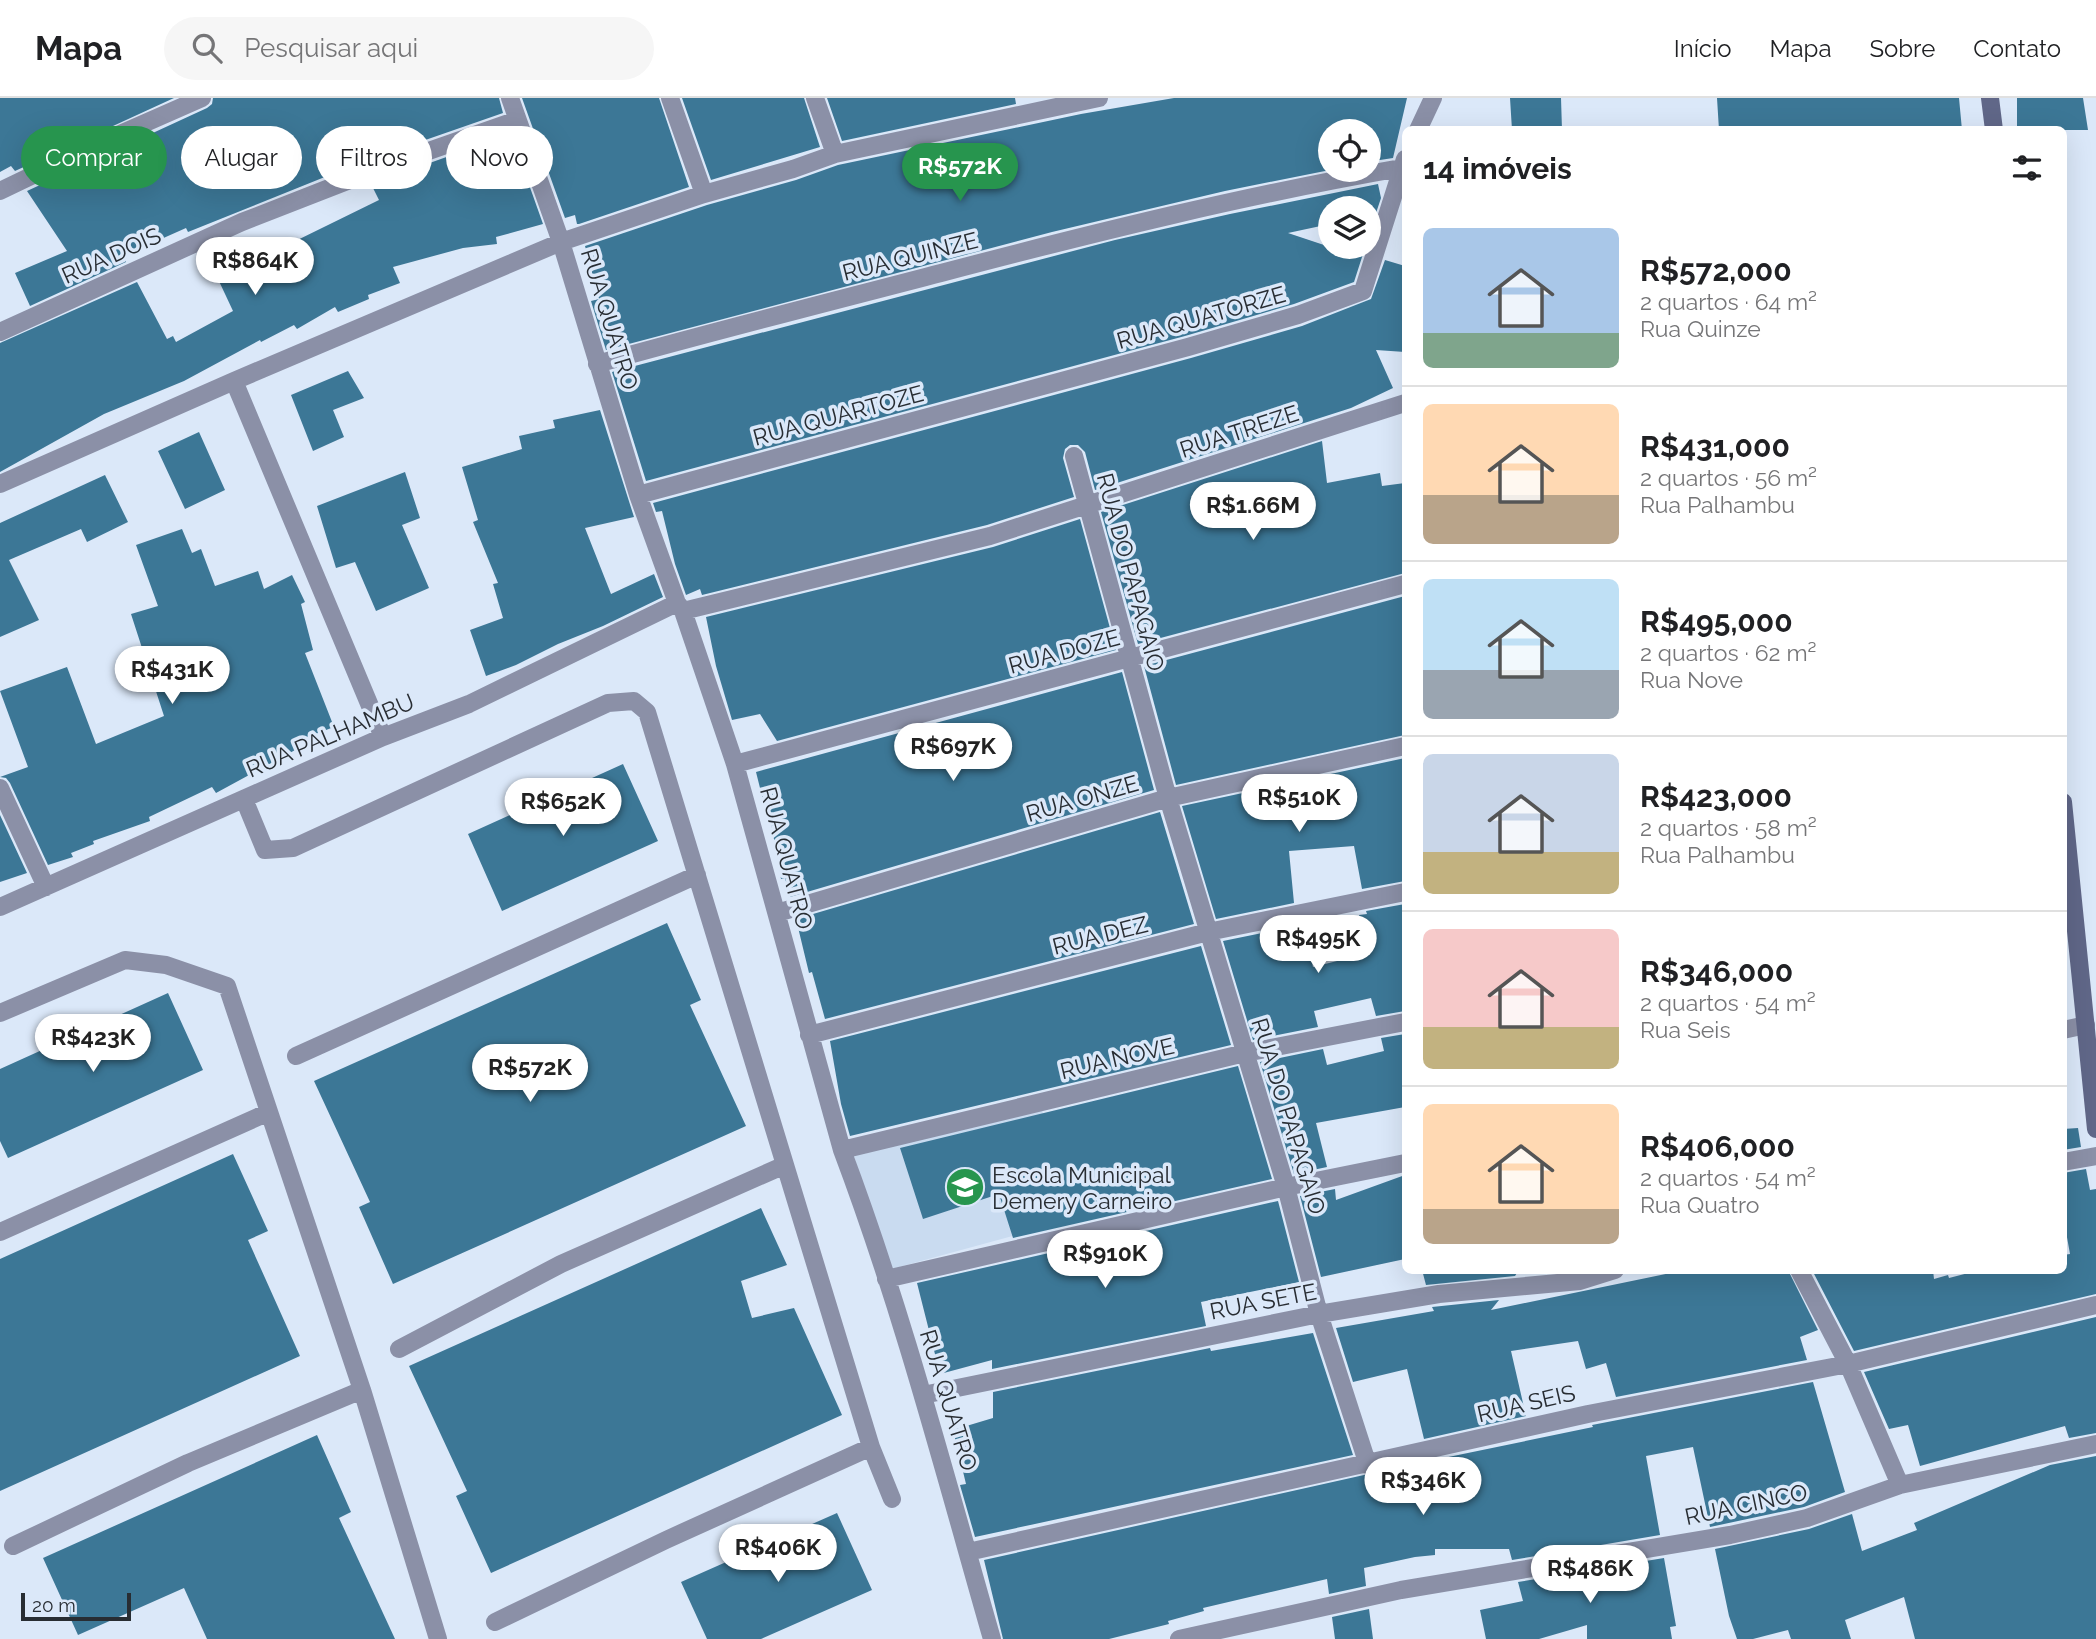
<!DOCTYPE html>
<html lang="pt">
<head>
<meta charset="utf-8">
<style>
  body { margin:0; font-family:Raleway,sans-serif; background:#f6f6f6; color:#202124; height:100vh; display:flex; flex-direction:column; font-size:26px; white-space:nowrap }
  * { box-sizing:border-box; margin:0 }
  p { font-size:23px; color:#757577 }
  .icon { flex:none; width:38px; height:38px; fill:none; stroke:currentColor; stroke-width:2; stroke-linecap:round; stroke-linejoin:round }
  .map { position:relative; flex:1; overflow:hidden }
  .sheet { position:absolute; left:1402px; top:28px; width:665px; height:1148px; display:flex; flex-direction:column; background:#fff; border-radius:10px; box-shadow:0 7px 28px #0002 }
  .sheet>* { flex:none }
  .guide { position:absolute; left:21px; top:28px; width:665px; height:63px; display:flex; gap:14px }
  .buttons { position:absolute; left:1318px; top:21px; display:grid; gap:14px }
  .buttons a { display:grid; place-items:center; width:63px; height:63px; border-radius:50%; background:#fff; box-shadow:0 7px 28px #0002; font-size:35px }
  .scale { position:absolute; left:21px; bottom:18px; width:110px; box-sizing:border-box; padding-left:7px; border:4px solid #282d33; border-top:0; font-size:19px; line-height:24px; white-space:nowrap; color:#282d33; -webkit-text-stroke:5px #dbe8f9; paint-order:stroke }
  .price { position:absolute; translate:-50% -60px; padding:0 16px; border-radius:24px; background:#fff; color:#222; font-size:23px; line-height:46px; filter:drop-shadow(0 2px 4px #0008) }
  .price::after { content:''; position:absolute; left:50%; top:42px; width:21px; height:16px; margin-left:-10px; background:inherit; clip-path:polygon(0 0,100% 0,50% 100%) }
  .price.current { background:#27954e; color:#fff }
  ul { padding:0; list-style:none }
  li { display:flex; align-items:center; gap:21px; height:175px; padding:0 21px }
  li+li { border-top:2px solid #e0e0e0 }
  li span { display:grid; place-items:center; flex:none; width:196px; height:140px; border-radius:10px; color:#555 }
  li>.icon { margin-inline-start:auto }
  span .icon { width:84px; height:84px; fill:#fffc; stroke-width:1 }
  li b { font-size:30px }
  h2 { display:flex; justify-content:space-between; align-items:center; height:84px; padding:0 21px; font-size:30px }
  .tag { padding:0 24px; border-radius:32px; background:#fff; box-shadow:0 7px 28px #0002; font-size:24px; line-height:63px }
  .tag.current { background:#27954e; color:#fff }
  header { display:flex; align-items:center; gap:42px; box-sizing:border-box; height:98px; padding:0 35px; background:#fff; border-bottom:2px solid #e0e0e0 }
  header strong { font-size:33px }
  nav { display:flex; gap:38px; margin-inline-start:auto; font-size:24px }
  .search { width:490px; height:63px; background:#f6f6f6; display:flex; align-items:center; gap:18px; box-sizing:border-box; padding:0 24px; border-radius:38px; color:#757577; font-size:26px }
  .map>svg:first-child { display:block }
  .built { fill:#c9dbf0 }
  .building { fill:#3c7796 }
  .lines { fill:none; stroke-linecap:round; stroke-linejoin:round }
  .street { stroke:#8b90a7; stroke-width:18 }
  .secondary { stroke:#606788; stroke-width:18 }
  .labels { text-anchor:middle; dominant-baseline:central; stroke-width:7; stroke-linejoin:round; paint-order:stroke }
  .street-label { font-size:23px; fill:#282d33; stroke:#dbe8f9 }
  .poi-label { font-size:23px; fill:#282d33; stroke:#dbe8f9; text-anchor:start }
</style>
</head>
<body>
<header>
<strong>Mapa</strong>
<div class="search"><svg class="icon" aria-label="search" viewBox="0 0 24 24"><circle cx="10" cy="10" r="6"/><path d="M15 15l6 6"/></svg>Pesquisar aqui</div>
<nav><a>Início</a><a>Mapa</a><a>Sobre</a><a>Contato</a></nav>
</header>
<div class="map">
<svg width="2096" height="1541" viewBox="0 0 2096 1541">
  <rect width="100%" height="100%" fill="#dbe8f9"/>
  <path class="built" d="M1038,999L1075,1121L888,1172L854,1058Z"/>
  <path class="building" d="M0,0H174L15,73L11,68L0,74Z
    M213,0H499L503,15L362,64L188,134L186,130L123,158L126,164L30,208L15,175L67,153L27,93L207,10L212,6Z
    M522,0H659L689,89L579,126H577L575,117L565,120Z
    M682,0H804L820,49L711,82Z
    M827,0H1015L1016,6L842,43Z
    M1174,0H1407L1393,60L1380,62L1372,61L1373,64H1368V33H1330V72L1225,93L1052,134L606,252L591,203L599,201L585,148L707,107L796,82L838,67L1081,16Z
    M1510,0H1561L1562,32H1512Z
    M1717,0H1959L1962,32H1719Z
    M2017,0H2083L2088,32H2017Z
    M511,36L543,126L496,139L497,146L463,150L393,169L400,185L368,197L369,201L338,214L335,209L297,231L294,227L261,244L260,242L184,283L104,316L0,374V245L137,184L167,241L173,238L176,244L233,213L218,181L379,102L371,86Z
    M1378,86L1381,100L1376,115L1368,117V110H1330V126L1288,135L1330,149L1363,156L1354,184L1294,206L1185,238L646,383L612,274L1115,142L1230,116Z
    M1385,162L1405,168V254L1376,252L1393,290L1351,310L1095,392L1085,354L1078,347H1070L1065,351L1063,360L1074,399L987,427L702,497L700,491L686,497L675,466L662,413L656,414L653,405L1191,260L1302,228L1371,201Z
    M348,273L364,300L333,312L344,339L313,353L291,297Z
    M600,312L634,419L585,430L611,496L654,476L663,499L603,528L558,546L516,567L486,578L470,532L503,520L493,486L498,485L473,424L478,422L462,369L522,351L519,338L555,330L553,322Z
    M199,334L225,392L185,411L158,353Z
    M1322,343L1327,385L1380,375L1382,388L1405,385V475L1138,546L1101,414Z
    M405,374L420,420L402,427L429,490L376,513L355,464L336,470L317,408Z
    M105,377L128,424L87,444L81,431L9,462L39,522L0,539V425Z
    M1080,421L1116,552L777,643L760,616L732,622L716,568L706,519L993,449Z
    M182,431L192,455L201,451L215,488L258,473L264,491L292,477L305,504L301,506L313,552L305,555L334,629L294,644L297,651L216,695L212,689L149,719L150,723L93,743L94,746L71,755L73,759L48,767L10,685L6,680L0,679L28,669L0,593L67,569L96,646L164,618L131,516L158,508L136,447Z
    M1405,498V637L1176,687L1144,568Z
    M1122,574L1154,692L790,799L785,780L781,781L769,713L766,714L756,674Z
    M1405,660V783L1362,791L1354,748L1289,753L1294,805L1216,821L1182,708Z
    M623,666L658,743L502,813L468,736Z
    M1160,714L1194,826L825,921L812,874L809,875L796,821Z
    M0,717L27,775L0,784Z
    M1405,806V913L1376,918L1371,900L1314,913L1318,929L1253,942L1223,843L1296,828L1298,847L1308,845L1313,869L1365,856L1359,817L1367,816L1366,813Z
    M667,825L701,902L690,907L746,1028L393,1186L359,1109L370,1104L314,983Z
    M1201,848L1231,947L850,1038L841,1006L830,943Z
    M168,895L203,972L8,1060L0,1043V971Z
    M1405,936V1009L1316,1025L1327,1069L1294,1076L1260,964L1323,951L1327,967L1384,953L1381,940Z
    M1238,968L1272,1081L1013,1140L999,1096L923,1121L900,1050Z
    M2078,1030L2081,1049L2063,1052V1031Z
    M233,1056L268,1133L248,1142L300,1258L0,1393V1161Z
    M2086,1071L2090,1092L2096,1091V1196L1854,1253L1812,1172H1933L1934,1181L1948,1177L1949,1180L1980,1172H2063V1157L2070,1156L2063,1117V1075Z
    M1405,1077V1161L1321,1179L1300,1098L1335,1091L1336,1102Z
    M1278,1103L1299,1184L1201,1204L1206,1228L992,1271V1262L940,1276L917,1185Z
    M761,1110L787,1167L741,1183L752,1220L794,1210L842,1317L491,1475L456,1398L467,1393L409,1268Z
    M1422,1172H1519L1515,1178L1426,1187Z
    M1685,1172H1788L1818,1232L1800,1239L1807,1262L1616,1299L1606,1265L1586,1271L1578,1243L1511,1253L1526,1318L1424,1341L1407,1271L1353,1284L1336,1230L1434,1213L1432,1209L1499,1202L1491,1212Z
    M2096,1219V1335L2069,1340L2065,1328L1920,1368L1908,1327L1889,1331L1864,1274Z
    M1313,1235L1353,1357L975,1439L960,1387L966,1386L953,1332L993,1320V1294L1210,1250L1211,1253Z
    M1813,1284L1845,1394L1804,1409L1710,1429L1693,1349L1646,1358L1660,1437L1512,1462L1509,1451H1435V1457L1415,1459L1364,1470L1366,1488L1329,1496L1327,1481L1203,1510L1204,1513L1168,1523L1169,1526L1109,1541H1003L984,1462L1364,1377L1430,1366L1429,1363L1593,1329L1592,1327Z
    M317,1337L351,1414L339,1420L395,1541H207L184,1490L78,1537L43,1460Z
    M2096,1358V1541H1915L1904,1499L1845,1522L1851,1541H1791L1788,1532L1753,1541H1737L1729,1518L1715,1451L1809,1431L1852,1416L1862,1453L1917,1432L1914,1425L2050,1367Z
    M837,1415L872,1492L761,1541H707L681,1484Z
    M1664,1460L1676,1528L1670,1529L1672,1541H1587V1527L1539,1541H1486L1480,1512L1523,1503L1518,1484Z
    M1369,1511L1373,1541H1335L1332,1519Z"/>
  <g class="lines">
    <path class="street" d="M510,0L561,144L638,397L677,505L683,513L735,666L842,1052C902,1211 945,1377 992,1541
      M670,0L704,96
      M815,0L835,56
      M1418,32L1433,0
      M0,93L102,44L202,0
      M0,234L242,124L383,69L517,22
      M597,266C711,234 826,205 941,175C1093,135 1246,97 1401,70
      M234,283L383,639
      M1074,358L1168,700L1286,1089L1319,1216L1368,1367
      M0,386L234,283L561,144L704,96L793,71L835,56L1099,0
      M638,397L1188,249L1298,217L1363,193L1405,61
      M683,513L990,438L1405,305
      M735,666L1405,486
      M0,690L46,789
      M244,701L265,752L293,750L608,605L634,603L647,614L871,1349L892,1401
      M0,809L383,639L469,606L677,505
      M777,815L1168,700L1405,648
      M0,915L125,862L166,867L227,888L362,1292L438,1541
      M2063,932L2086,927
      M809,937L1208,834L1405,794
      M296,958L697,777
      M842,1052L1245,955L1405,924
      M2063,1064L2096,1058
      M0,1134L269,1014
      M1799,1172L1848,1266L1900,1387
      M886,1181L1286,1089L1405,1065
      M399,1251L561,1166L785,1067
      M923,1297L1319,1216L1439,1196L1580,1183L1615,1172
      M13,1448L188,1365L362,1292
      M968,1454L1588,1316L1848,1266L2096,1207
      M495,1524L666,1442L871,1349
      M1179,1541L1401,1492L1730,1437L1807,1420L1900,1387L2096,1346"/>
    <path class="secondary" d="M1990,0L1994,32
      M2063,704L2096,1031"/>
  </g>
  <defs>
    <g id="school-disc" transform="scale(2.0125)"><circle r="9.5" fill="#27954e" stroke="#dbe8f9"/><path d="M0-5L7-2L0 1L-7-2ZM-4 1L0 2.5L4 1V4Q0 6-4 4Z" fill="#fff"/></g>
  </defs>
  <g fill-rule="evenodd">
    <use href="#school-disc" x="965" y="1089"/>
  </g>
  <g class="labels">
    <g class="street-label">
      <text transform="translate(111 157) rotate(-24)">RUA DOIS</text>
      <text transform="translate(910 158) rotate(-14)">RUA QUINZE</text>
      <text transform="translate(1201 219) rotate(-16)">RUA QUATORZE</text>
      <text transform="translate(610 221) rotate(73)">RUA QUATRO</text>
      <text transform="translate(838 317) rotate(-15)">RUA QUARTOZE</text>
      <text transform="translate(1239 333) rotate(-18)">RUA TREZE</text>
      <text transform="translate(1131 474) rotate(75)">RUA DO PAPAGAIO</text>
      <text transform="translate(1064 553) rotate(-15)">RUA DOZE</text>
      <text transform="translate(330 637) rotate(-23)">RUA PALHAMBU</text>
      <text transform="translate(1082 700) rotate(-16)">RUA ONZE</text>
      <text transform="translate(787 760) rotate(75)">RUA QUATRO</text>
      <text transform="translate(1100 837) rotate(-14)">RUA DEZ</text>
      <text transform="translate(1117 960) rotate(-13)">RUA NOVE</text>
      <text transform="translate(1289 1018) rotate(73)">RUA DO PAPAGAIO</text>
      <text transform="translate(1263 1203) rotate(-11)">RUA SETE</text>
      <text transform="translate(949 1302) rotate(73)">RUA QUATRO</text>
      <text transform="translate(1526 1305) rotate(-13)">RUA SEIS</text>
      <text transform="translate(1746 1406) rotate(-12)">RUA CINCO</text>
    </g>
    <g class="poi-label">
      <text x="992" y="1076">Escola Municipal<tspan x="992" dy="26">Demery Carneiro</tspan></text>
    </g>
  </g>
</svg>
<div class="buttons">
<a><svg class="icon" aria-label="locate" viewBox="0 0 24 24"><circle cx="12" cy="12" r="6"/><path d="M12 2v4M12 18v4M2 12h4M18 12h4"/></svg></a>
<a><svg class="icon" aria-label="layers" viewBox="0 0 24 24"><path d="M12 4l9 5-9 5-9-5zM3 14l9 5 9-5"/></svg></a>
</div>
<div class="scale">20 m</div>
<b class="price current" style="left:960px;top:105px">R$572K</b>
<b class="price" style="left:255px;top:199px">R$864K</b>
<b class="price" style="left:1253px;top:444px">R$1.66M</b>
<b class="price" style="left:172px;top:608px">R$431K</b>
<b class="price" style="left:953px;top:685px">R$697K</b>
<b class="price" style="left:1299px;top:736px">R$510K</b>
<b class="price" style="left:563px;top:740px">R$652K</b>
<b class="price" style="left:1318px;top:877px">R$495K</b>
<b class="price" style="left:93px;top:976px">R$423K</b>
<b class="price" style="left:530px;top:1006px">R$572K</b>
<b class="price" style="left:1105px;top:1192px">R$910K</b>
<b class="price" style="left:1423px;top:1419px">R$346K</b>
<b class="price" style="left:778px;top:1486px">R$406K</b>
<b class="price" style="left:1590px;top:1507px">R$486K</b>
<div class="guide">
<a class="tag current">Comprar</a>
<a class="tag">Alugar</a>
<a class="tag">Filtros</a>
<a class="tag">Novo</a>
</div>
<section class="sheet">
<h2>14 imóveis<svg class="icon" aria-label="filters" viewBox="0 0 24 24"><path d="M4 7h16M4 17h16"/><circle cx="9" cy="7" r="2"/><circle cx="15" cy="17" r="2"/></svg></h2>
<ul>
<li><span style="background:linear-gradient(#a9c7e8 75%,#7fa58c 0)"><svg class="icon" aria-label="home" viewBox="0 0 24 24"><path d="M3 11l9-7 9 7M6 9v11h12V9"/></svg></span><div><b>R$572,000</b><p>2 quartos · 64 m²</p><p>Rua Quinze</p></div></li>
<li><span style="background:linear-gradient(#ffd9b3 65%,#b9a48a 0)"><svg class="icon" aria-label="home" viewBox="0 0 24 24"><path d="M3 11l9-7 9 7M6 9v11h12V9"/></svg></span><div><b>R$431,000</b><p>2 quartos · 56 m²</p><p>Rua Palhambu</p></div></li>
<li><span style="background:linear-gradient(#bfe0f5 65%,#9aa5b1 0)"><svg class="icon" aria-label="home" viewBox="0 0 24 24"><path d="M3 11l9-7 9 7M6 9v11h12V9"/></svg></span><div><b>R$495,000</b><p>2 quartos · 62 m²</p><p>Rua Nove</p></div></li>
<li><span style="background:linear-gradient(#c9d6e8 70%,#c2b280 0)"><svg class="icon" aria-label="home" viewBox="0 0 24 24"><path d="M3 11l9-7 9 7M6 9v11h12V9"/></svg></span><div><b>R$423,000</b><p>2 quartos · 58 m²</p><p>Rua Palhambu</p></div></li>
<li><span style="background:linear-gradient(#f6c9c9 70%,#c2b280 0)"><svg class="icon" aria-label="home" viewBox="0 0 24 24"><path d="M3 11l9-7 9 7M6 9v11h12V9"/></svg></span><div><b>R$346,000</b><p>2 quartos · 54 m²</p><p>Rua Seis</p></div></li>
<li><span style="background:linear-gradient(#ffd9b3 75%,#b9a48a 0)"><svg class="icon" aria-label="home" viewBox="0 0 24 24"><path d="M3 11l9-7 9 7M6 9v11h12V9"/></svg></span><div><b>R$406,000</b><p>2 quartos · 54 m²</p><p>Rua Quatro</p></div></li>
</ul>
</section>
</div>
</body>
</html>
